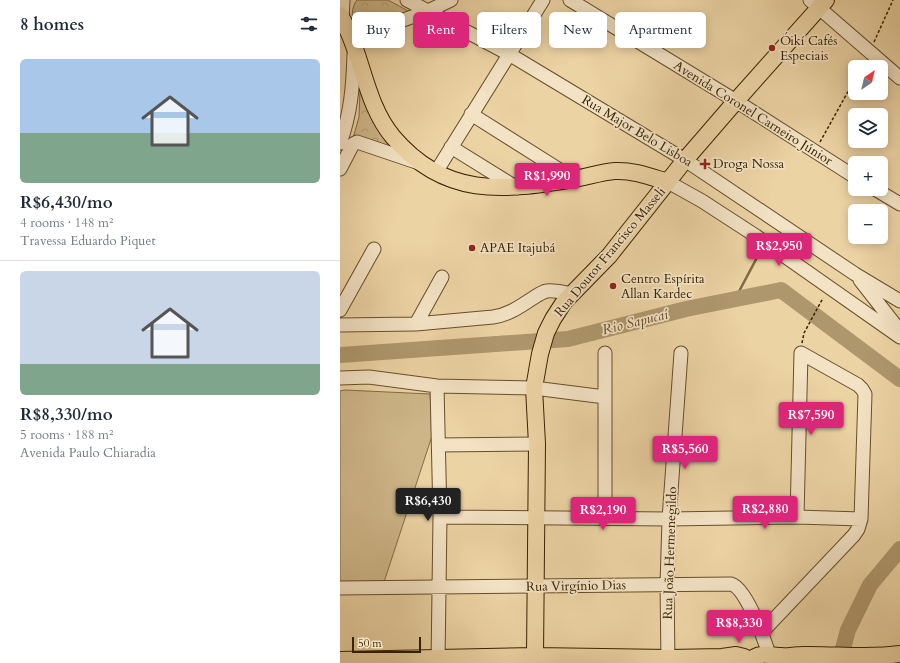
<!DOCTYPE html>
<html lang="en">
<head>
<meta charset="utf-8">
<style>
  body { margin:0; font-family:Cardo,serif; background:#f2f2f3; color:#1f2937; height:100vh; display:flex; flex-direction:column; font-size:15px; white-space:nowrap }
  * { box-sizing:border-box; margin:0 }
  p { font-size:13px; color:#747a83 }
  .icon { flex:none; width:22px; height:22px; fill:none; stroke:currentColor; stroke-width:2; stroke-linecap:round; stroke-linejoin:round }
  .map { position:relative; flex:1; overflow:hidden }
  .side { display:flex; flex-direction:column; background:#fff; width:340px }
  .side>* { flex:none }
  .banner { position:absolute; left:12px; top:12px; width:380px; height:36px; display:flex; gap:8px }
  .needle { width:26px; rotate:35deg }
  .tools { position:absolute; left:508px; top:60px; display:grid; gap:8px }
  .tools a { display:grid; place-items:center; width:40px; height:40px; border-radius:6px; background:#fff; box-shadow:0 2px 10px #0003; font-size:20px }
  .scale { position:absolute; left:12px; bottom:10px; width:69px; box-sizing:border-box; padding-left:4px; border:2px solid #382301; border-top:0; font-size:11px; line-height:14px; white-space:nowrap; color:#382301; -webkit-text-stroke:3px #f3e2c4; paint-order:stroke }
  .price { position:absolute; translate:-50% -34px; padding:0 9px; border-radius:4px; background:#db2777; color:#fff; font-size:13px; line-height:26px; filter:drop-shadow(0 1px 2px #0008) }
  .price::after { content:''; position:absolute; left:50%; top:24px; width:12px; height:9px; margin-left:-6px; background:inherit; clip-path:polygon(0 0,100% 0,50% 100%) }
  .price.active { background:#222; color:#fff }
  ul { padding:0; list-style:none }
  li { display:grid; align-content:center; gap:8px; height:212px; padding:0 20px }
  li+li { border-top:1px solid #e0e1e3 }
  li span { display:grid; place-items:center; height:124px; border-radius:6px; color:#555 }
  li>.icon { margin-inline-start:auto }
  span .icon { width:72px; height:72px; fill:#fffc; stroke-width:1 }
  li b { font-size:17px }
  h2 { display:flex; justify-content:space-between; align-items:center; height:48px; padding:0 20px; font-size:17px }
  .chip { padding:0 14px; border-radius:6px; background:#fff; box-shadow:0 2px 10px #0003; font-size:14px; line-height:36px }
  .chip.active { background:#db2777; color:#fff }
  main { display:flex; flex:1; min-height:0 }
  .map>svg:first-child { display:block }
  .forest { fill:url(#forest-crowns); stroke:#826c44 }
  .pitch { fill:#cdb588; stroke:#826c44 }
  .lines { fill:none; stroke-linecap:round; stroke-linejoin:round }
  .stream { stroke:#7f6942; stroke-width:2.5 }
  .river { stroke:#af976d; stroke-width:16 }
  .minor-casing { stroke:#654f2a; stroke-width:15 }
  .major-casing { stroke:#382301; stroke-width:18 }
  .path { stroke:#382301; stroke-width:1.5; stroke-dasharray:3 2; stroke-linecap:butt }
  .minor { stroke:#f3e2c4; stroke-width:13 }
  .major { stroke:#ecd3a4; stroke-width:16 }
  .poi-dot { fill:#8f2418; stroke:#f3e2c4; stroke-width:1.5 }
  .labels { text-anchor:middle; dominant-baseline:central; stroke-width:3.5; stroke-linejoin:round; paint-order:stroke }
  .poi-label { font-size:13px; fill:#382301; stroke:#f3e2c4; text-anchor:start }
  .street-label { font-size:13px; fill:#382301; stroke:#f3e2c4 }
  .water-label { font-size:14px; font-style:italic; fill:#5c4621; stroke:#f3e2c4 }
</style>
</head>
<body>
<main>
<section class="side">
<h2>8 homes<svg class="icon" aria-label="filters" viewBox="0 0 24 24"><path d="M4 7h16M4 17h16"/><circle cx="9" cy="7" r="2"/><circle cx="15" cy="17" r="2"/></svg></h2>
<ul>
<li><span style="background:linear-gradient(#a9c7e8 60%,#7fa58c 0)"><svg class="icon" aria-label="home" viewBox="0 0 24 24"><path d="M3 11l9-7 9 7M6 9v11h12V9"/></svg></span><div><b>R$6,430/mo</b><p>4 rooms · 148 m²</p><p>Travessa Eduardo Piquet</p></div></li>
<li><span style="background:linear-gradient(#c9d6e8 75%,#7fa58c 0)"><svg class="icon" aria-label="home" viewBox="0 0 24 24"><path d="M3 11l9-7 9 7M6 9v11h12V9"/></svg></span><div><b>R$8,330/mo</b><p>5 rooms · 188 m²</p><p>Avenida Paulo Chiaradia</p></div></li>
</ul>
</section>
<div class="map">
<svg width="560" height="663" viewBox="0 0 560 663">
  <defs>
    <pattern id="forest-crowns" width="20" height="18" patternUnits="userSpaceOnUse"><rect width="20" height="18" fill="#cdb588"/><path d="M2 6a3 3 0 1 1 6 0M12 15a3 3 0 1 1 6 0" fill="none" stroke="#b19b74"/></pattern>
  </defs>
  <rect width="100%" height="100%" fill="#ecd3a4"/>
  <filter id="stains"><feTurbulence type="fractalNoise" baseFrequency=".005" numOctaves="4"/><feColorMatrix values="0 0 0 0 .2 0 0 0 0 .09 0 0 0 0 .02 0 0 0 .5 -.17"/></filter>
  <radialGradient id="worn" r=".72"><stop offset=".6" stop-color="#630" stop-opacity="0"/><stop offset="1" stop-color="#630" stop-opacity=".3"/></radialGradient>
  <path class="forest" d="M17,0H48L72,13L25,31C23,29 18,27 16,25C10,19 12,6 17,0Z
    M20,91L38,126L62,153L13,138L19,117Z"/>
  <path class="pitch" d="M5,390L90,394L93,433L44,582H0V391Z"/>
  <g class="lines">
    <path class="stream" d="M395,299L421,250"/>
    <path class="river" d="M0,355L228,339L346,309L441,290L560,379
      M499,663L508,630L530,585L560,549"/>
    <g class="minor-casing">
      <path id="minor" d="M67,0L169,54L345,160L515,274L560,301
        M230,0L396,101L515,177
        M470,0L560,78
        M2,19L3,0
        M11,39L88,11L111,0
        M131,114L234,179
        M0,143C11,113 13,86 14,54
        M111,147L177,188
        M0,169L13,144L17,142L79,163
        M96,172L203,0
        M328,182L362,201L416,236L560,337
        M535,189L560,204
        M520,280L560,331
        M0,310L34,249
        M76,324L102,277
        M0,325L76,324L153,317C167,315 178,308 190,300C195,297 201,292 207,291C215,290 225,293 233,294
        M0,378L29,377L97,386L194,388L265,397
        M97,386L100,517L98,663
        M99,445L197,444
        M100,517L329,519L457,517L521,519
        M265,518V353
        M0,588L391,584C406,588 424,639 429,654
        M422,632L514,535L518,529L521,519L525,394L522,389L518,385L461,353L457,517
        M328,663L327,585L329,519L341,353"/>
    </g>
    <g class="major-casing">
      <path id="major" d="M0,15C23,54 24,102 53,137C105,198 162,191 234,179C247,177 261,172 275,171C293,170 311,177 328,182
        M195,656L197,444L194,388L200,354L206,333L213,319L224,302L269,256L345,160L396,101L486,0
        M413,658C424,652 429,656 440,656C447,657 454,655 461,655C494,654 527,659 560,654
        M0,660L195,656L329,658L382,657L396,655L404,657"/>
    </g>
    <path class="path" d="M534,42L553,0
      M522,67L525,62
      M480,142L515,79
      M462,343L464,333L483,298"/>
    <use href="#minor" class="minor"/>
    <use href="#major" class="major"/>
  </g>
  <g class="poi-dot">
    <circle cx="432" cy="48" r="4"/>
    <path d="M363 158h4v4h4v4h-4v4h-4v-4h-4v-4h4z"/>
    <circle cx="132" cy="248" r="4"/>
    <circle cx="273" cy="286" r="4"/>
  </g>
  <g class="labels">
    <g class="poi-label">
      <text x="440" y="41">Óikí Cafés<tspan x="440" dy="15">Especiais</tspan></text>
      <text x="373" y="164">Droga Nossa</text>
      <text x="140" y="248">APAE Itajubá</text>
      <text x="281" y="279">Centro Espírita<tspan x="281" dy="15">Allan Kardec</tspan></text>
    </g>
    <g class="street-label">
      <text transform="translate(413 113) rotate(32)">Avenida Coronel Carneiro Júnior</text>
      <text transform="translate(297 131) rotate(31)">Rua Major Belo Lisboa</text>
      <text transform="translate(270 252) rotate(-50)">Rua Doutor Francisco Masseli</text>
      <text transform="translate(330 553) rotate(-88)">Rua João Hermenegildo</text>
      <text transform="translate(236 586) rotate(-1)">Rua Virgínio Dias</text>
    </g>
    <g class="water-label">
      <text transform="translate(295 322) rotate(-14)">Rio Sapucaí</text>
    </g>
  </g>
  <rect width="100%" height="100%" filter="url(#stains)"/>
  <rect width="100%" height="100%" fill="url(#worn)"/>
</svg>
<div class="tools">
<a><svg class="needle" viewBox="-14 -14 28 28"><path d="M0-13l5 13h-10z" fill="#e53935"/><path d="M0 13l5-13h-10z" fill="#747a83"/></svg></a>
<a><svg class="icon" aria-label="layers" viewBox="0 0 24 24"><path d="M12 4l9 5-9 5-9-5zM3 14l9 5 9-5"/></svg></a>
<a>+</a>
<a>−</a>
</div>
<div class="scale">50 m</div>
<b class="price" style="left:207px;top:197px">R$1,990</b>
<b class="price" style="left:439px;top:267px">R$2,950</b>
<b class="price" style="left:471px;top:436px">R$7,590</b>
<b class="price" style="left:345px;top:470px">R$5,560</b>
<b class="price active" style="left:88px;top:522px">R$6,430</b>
<b class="price" style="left:425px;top:530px">R$2,880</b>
<b class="price" style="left:263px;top:531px">R$2,190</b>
<b class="price" style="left:399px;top:644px">R$8,330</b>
<div class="banner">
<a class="chip">Buy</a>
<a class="chip active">Rent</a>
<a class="chip">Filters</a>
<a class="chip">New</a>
<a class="chip">Apartment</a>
</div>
</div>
</main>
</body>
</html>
